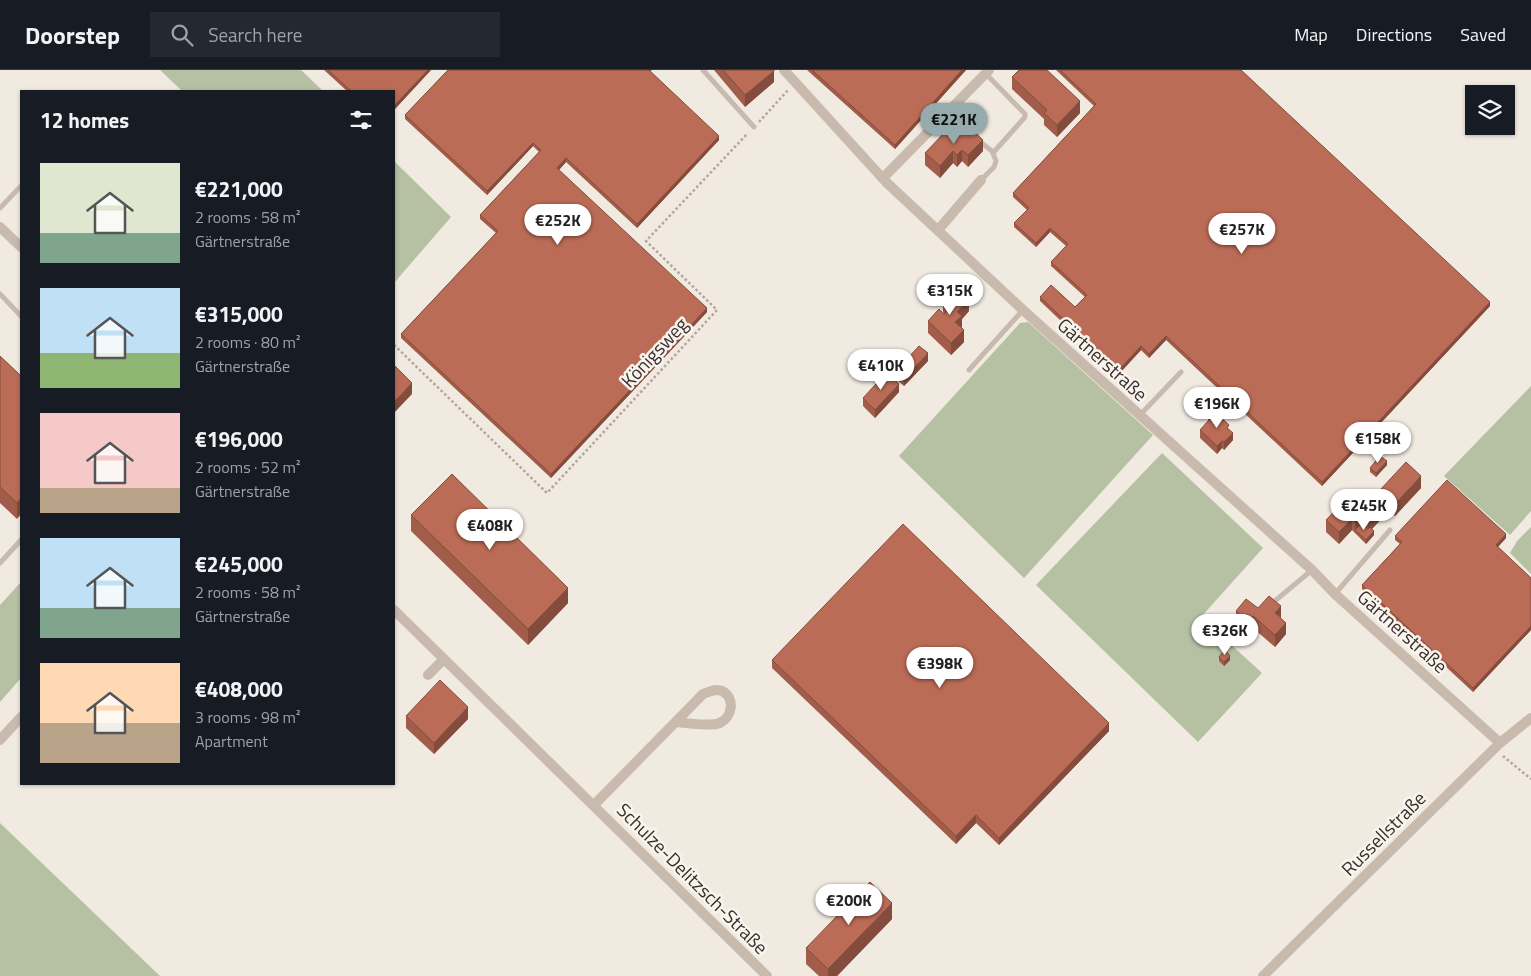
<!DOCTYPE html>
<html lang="en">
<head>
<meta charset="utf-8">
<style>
  body { margin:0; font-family:"Titillium Web",sans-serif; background:#242831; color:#f1f3f6; height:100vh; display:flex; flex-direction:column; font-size:19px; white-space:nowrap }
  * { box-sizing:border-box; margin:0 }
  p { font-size:16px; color:#9ea1a6 }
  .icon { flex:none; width:28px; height:28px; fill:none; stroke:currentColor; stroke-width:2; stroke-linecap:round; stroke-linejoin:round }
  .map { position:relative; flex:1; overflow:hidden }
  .details { position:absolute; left:20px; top:20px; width:375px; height:695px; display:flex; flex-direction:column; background:#171b24; border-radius:0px; box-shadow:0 1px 4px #0004 }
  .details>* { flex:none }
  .controls { position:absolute; left:1465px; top:15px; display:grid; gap:10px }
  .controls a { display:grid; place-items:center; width:50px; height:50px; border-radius:0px; background:#171b24; box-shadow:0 1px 4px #0004; font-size:25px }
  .price { position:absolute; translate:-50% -42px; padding:0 11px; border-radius:18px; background:#fff; color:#222; font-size:16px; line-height:32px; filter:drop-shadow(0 1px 2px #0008) }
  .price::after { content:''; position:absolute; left:50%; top:30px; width:15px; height:11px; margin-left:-8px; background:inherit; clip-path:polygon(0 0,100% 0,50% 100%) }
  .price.current { background:#95abae; color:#111 }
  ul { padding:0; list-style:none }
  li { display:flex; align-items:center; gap:15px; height:125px; padding:0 20px }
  li span { display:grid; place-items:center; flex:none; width:140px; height:100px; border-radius:0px; color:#555 }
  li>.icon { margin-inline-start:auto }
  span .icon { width:60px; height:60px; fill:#fffc; stroke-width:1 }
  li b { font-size:21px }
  h2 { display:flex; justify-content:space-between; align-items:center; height:60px; padding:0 20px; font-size:21px }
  header { display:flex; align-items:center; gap:30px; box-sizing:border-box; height:70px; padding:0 25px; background:#171b24; border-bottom:1px solid #363941 }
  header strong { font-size:24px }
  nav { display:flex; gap:28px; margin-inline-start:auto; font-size:18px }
  .search { width:350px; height:45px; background:#242831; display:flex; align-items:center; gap:12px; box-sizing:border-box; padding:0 18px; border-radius:0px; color:#9ea1a6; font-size:19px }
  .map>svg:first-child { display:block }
  .green { fill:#b6c0a2 }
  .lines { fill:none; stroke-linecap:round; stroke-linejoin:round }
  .path { stroke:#b5a498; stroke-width:2.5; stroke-dasharray:2.5 2.5; stroke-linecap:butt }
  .service { stroke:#c9baae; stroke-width:5 }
  .minor { stroke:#c9baae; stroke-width:10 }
  .wall { fill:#a15d4a }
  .shaded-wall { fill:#834c3c }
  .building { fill:#bb6c56; stroke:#834c3c }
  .labels { text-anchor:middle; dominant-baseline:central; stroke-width:5; stroke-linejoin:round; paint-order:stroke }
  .street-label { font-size:19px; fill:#382f2c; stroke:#f9f4ee }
</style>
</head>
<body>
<header>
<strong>Doorstep</strong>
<div class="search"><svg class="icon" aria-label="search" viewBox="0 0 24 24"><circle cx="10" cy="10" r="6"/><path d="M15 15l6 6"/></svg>Search here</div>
<nav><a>Map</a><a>Directions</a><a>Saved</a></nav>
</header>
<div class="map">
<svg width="1531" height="906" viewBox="0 0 1531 906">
  <rect width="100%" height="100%" fill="#f1eae1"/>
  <path class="green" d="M160,0H301L323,21H182Z
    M394,91L451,147L394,213Z
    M1028,252L1153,365L1024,508L899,386L1020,253Z
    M1531,316V441L1510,465L1444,406Z
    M1162,383L1263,478L1201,547L1262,603L1198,672L1036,515Z
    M1531,457V504L1510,483L1517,471Z
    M21,512V608L0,632V535Z
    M0,753L160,906H0Z"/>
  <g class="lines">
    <path class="path" d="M759,52L789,19
      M394,275L547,423L717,240L646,171L748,63
      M1503,686L1531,709"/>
    <path class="service" d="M703,0L754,57
      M986,4L1025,44V47L993,83
      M947,43L969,62
      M979,71L992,81L996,91L994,97L981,110
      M0,138L21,116
      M0,224L21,246
      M969,300L1023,240
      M1140,345L1181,302
      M0,493L21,470
      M1335,524L1390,460
      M1270,535L1312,500"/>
    <path class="minor" d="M784,0L886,112L1023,240L1312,500L1335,524L1500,673
      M883,108L989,0
      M0,157L21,177
      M938,160L981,110
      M394,540L767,906
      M428,605L444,589
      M0,670L21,647
      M594,735L703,624C709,622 716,618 722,621C736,628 732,647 720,653C710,657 687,653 676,652
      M1263,906L1500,673L1531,648"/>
  </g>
  <path class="wall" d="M324,0H431L394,40V21H347Z
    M448,0H652L650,2L719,70L637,158L566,92L559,100L707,242L551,408L401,268V264L496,163L480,149V145L539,82L533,76L487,125L405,49V45Z
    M714,0H774V12L745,37Z
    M807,0H966L895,79Z
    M1056,0H1241L1490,236L1322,416L1166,270L1149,288L1141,280L1118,305L1040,231V227L1075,237L1085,227L1051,196V192L1066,176L1050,162L1036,177L1014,157V153L1027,140L1013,127V123L1094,36Z
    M1012,7L1080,43L1057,67L1044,55V49L1012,19Z
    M953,70L983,81L968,97L962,91L957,97L953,93L940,108L925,95V83Z
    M943,230L969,241L962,249L961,258L964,272L951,285L928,263V251L945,244L943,242Z
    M0,286L21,306L17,449L0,433Z
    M928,291L904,316L896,309V301Z
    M899,322L875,348L863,336V328Z
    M1208,348L1229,359L1233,370L1224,380L1222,378L1217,384L1200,368V360L1208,352Z
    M1387,395L1376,407L1370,402V398Z
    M1421,418L1395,446L1389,441L1372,459L1374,465L1366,474L1352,460L1339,474L1326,462V450L1354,435L1378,432L1380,431V420Z
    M411,445L568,533L528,575L411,461Z
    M1395,466L1506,468L1498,477L1531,508V560L1473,622L1362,519V515L1400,474L1395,470Z
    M1258,538L1281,548L1286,564L1275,577L1253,558L1252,560L1247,556L1244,560L1236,552V541Z
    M1219,587L1230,590L1224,596L1219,591Z
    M772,590L1109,661L999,775L976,753L956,774L772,598Z
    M406,646L468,649L434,684L406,658Z
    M892,849L837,906H819L806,894V878Z"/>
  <path class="shaded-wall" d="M428,0H431L394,40V36Z
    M962,0H966L895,79V75Z
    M774,1V12L745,37V25Z
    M1080,31V43L1057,67V55Z
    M719,66V70L637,158V154Z
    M983,70V81L968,97V85Z
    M533,73V76L487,125V121Z
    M962,80V91L957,97V85Z
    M953,81V93L940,108V96Z
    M566,88V92L557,102V98Z
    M1050,158V162L1036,177V173Z
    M969,229V241L962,249V258L955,252L957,242Z
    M1490,232V236L1322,416V412Z
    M707,238V242L551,408V404Z
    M964,260V272L951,285V273Z
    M1166,266V270L1149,288V284Z
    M1141,276V280L1118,305V301Z
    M928,283V291L904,316V309Z
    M412,313V324L394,343V332Z
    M899,314V322L875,348V340Z
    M1233,363V370L1224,380V372Z
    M1222,371V378L1217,384V376Z
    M1387,391V395L1376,407V403Z
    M1421,406V418L1395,446V434Z
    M21,428V444L17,449V433Z
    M1382,436L1389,437V441L1368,463V452Z
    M1362,445V457L1355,460V452Z
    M1352,449V460L1339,474V462Z
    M1374,461V465L1366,474V470Z
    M1506,464V468L1496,479V475Z
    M568,518V533L528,575V559Z
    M1281,536V548L1275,543Z
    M1247,544V556L1244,560V548Z
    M1253,546V558L1252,560V548Z
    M1286,553V564L1275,577V565Z
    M1531,556V560L1473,622V618Z
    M1230,586V590L1224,596V592Z
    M468,637V649L434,684V673Z
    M1109,653V661L999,775V768Z
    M976,745V753L956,774V766Z
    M892,833V849L837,906H828V899Z"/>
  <path class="building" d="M328,0H428L394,36V21H351Z
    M448,0H649L719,66L637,154L566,88L557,98L707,238L551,404L401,264L498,161L480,145L541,80L533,73L487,121L405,45Z
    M723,0H774V1L745,25Z
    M812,0H962L895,75Z
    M1019,0H1047L1080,31L1057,55L1044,43L1047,40L1012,7Z
    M1060,0H1241L1490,232L1322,412L1166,266L1149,284L1141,276L1118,301L1040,227L1051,215L1075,237L1087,225L1051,192L1068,174L1050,158L1036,173L1014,153L1029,138L1013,123L1096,34Z
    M967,55L983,70L968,85L962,80L957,85L953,81L940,96L925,83L945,62L953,70Z
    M955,216L969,229L957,242L962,246L955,252L964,260L951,273L928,251L939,239L944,244L951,237L943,230Z
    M919,276L928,283L904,309L896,301Z
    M0,286L21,306V428L17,433L0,417Z
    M394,295L412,313L394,332Z
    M887,302L899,314L875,340L863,328Z
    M1214,341L1229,355L1227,358L1233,363L1224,372L1222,371L1217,376L1200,360L1209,350L1208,348Z
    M1380,386L1387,391L1376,403L1370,398Z
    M1406,392L1421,406L1395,434L1380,420Z
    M452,404L568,518L528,559L411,445Z
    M1447,410L1506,464L1496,475L1531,508V556L1473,618L1362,515L1402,472L1395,466Z
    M1366,421L1382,436L1368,452L1362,445L1355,452L1352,449L1339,462L1326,450L1347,428L1354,435Z
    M1381,429L1389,437L1382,444V436L1378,432Z
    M1362,453L1368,459L1370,457L1374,461L1366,470L1355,460Z
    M903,454L1109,653L999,768L976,745L956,766L772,590Z
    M1269,526L1281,536L1275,543L1286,553L1275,565L1253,546L1252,548L1247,544L1244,548L1236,541L1246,529L1258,538Z
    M1225,580L1230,586L1224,592L1219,587Z
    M440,610L468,637L434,673L406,646Z
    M870,812L892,833L828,899L806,878Z"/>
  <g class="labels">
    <g class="street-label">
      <text transform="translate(654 282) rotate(-47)">Königsweg</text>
      <text transform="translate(1103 289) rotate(42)">Gärtnerstraße</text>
      <text transform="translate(1403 561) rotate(42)">Gärtnerstraße</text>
      <text transform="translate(1383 763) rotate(-45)">Russellstraße</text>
      <text transform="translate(693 808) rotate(45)">Schulze-Delitzsch-Straße</text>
    </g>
  </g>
</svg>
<div class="controls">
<a><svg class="icon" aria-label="layers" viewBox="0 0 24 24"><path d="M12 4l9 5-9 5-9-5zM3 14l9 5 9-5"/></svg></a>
</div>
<b class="price current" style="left:954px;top:75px">€221K</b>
<b class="price" style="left:558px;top:176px">€252K</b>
<b class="price" style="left:1242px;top:185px">€257K</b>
<b class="price" style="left:950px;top:246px">€315K</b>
<b class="price" style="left:881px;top:321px">€410K</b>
<b class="price" style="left:1217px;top:359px">€196K</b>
<b class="price" style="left:1378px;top:394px">€158K</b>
<b class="price" style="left:1364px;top:461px">€245K</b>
<b class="price" style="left:490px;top:481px">€408K</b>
<b class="price" style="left:1225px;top:586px">€326K</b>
<b class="price" style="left:940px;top:619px">€398K</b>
<b class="price" style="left:849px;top:856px">€200K</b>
<section class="details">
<h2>12 homes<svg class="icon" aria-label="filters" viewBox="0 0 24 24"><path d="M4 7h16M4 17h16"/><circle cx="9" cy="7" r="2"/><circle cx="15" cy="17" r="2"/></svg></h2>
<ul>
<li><span style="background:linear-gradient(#dfe7d0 70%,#7fa58c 0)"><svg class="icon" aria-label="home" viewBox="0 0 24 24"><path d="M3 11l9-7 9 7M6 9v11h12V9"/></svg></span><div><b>€221,000</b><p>2 rooms · 58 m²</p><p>Gärtnerstraße</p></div></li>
<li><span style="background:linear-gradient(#bfe0f5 65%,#8fb573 0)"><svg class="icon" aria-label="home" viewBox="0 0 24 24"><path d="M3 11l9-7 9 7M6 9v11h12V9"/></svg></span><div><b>€315,000</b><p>2 rooms · 80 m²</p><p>Gärtnerstraße</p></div></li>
<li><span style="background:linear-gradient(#f6c9c9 75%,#b9a48a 0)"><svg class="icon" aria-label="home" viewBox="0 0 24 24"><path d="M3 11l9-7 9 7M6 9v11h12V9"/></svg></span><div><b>€196,000</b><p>2 rooms · 52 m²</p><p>Gärtnerstraße</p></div></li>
<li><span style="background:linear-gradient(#bfe0f5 70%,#7fa58c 0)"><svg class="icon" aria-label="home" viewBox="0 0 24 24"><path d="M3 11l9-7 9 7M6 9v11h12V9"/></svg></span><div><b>€245,000</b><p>2 rooms · 58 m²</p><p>Gärtnerstraße</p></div></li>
<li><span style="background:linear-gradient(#ffd9b3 60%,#b9a48a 0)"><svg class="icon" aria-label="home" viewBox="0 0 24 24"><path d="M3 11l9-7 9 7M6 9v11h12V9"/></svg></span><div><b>€408,000</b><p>3 rooms · 98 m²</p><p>Apartment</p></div></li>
</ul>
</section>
</div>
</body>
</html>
